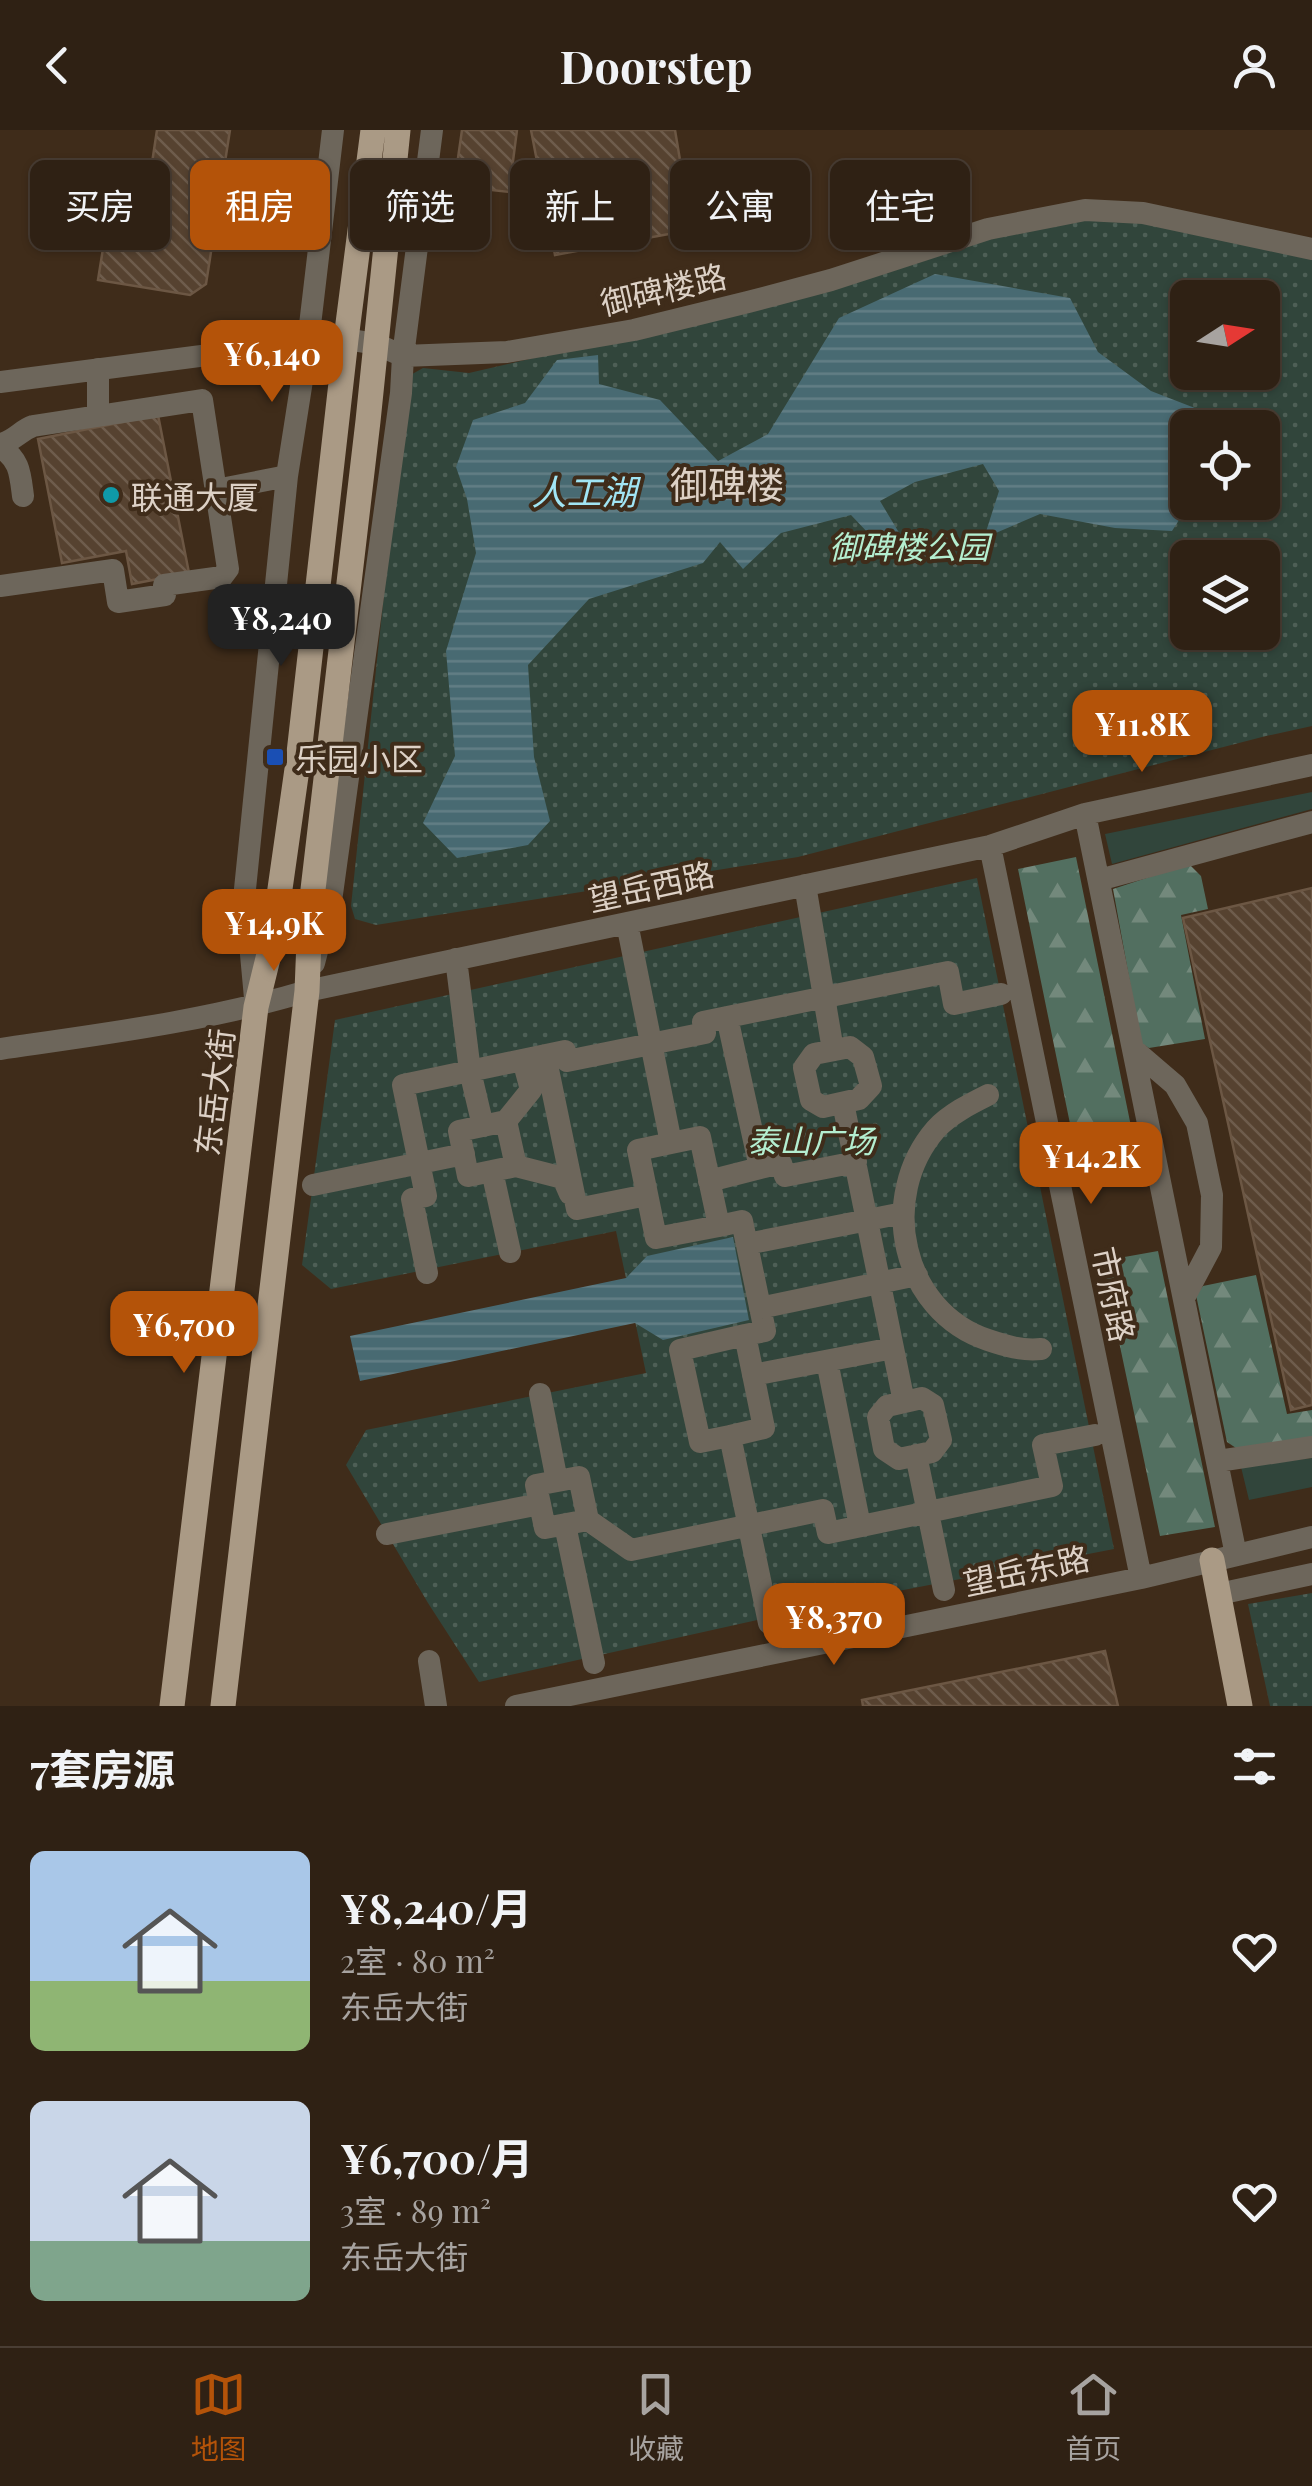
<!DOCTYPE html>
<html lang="zh">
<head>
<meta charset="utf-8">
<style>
  body { margin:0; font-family:"Playfair Display","Noto Sans SC",serif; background:#37291d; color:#f1f3f6; height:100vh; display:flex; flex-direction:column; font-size:38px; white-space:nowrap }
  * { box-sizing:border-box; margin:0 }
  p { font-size:32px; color:#a7a3a0 }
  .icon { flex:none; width:55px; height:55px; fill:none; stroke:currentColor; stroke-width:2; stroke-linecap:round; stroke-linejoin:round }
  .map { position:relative; height:1576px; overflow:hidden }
  .side { display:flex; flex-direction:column; background:#2f2114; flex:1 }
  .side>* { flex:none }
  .hud { position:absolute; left:30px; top:30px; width:1252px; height:90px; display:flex; gap:20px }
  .needle { width:65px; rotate:78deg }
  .controls { position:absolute; left:1170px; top:150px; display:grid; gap:20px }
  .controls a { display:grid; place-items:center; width:110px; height:110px; border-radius:15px; background:#2f2114; box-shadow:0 2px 8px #0004,0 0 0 2px #4a3e34; font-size:50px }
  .price { position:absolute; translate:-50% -85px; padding:0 22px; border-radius:20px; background:#b45309; color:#fff; font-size:32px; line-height:65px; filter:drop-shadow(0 2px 5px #0008) }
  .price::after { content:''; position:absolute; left:50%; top:60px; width:30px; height:22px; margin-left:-15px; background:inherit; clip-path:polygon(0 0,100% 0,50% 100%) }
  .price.on { background:#222; color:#fff }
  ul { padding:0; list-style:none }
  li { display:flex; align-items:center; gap:30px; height:250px; padding:0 30px }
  li span { display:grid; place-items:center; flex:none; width:280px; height:200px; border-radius:15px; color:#555 }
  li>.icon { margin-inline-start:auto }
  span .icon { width:120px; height:120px; fill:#fffc; stroke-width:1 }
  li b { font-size:42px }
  h2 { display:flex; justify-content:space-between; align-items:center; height:120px; padding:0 30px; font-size:42px }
  .chip { padding:0 35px; border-radius:15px; background:#2f2114; box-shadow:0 2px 8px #0004,0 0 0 2px #4a3e34; font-size:35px; line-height:90px }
  .chip.on { background:#b45309; color:#fff }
  header { display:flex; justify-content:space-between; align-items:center; height:130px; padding:0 30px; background:#2f2114; font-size:45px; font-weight:700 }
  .dock { display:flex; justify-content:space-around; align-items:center; height:140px; border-top:2px solid #4a3e34; background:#2f2114; font-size:28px; color:#a7a3a0 }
  .dock a { display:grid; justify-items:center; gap:5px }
  .dock .on { color:#b45309 }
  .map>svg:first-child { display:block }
  .grass { fill:#31453b }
  .forest { fill:url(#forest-firs) }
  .park { fill:url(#park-dots); fill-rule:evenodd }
  .water { fill:url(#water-rules) }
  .building { fill:url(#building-back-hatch); stroke:#6c5744; stroke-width:2.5 }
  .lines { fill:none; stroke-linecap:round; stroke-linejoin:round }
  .minor { stroke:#6d665b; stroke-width:22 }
  .major { stroke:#aa9a85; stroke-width:25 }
  .culture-dot { fill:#0f9aa8; stroke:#3f2c1a; stroke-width:4 }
  .transit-dot { fill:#1a4fb4; stroke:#3f2c1a; stroke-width:4 }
  .labels { text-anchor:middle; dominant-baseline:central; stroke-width:8; stroke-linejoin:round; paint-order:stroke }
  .street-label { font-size:32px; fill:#ddd1c6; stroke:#3f2c1a }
  .poi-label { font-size:32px; fill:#ddd1c6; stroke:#3f2c1a; text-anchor:start }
  .park-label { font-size:32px; font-style:italic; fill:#b4eed0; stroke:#3f2c1a }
  .water-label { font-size:35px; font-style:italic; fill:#a1e5f4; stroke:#3f2c1a }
  .quarter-label { font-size:38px; fill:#ddd1c6; stroke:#3f2c1a }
</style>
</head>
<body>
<header><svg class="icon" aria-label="back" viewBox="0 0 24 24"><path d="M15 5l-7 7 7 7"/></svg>Doorstep<svg class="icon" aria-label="person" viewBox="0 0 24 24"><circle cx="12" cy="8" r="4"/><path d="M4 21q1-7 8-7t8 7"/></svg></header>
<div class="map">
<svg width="1312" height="1576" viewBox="0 0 1312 1576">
  <defs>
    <pattern id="forest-firs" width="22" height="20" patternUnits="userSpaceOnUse" patternTransform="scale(2.5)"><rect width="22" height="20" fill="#526f60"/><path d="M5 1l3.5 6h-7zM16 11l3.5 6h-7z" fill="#73897c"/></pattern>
    <pattern id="park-dots" width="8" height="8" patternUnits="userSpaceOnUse" patternTransform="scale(2.5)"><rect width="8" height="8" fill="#31453b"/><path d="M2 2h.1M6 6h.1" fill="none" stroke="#4e5f56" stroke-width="1.8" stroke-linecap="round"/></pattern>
    <pattern id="water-rules" width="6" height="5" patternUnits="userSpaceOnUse" patternTransform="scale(2.5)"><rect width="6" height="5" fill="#486a72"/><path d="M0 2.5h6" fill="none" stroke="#627e85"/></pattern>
    <pattern id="building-back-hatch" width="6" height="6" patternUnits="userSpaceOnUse" patternTransform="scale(2.5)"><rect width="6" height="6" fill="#564230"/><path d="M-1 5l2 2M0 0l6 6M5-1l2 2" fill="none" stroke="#6e5c4c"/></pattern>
  </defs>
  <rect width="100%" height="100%" fill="#3f2c1a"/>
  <path class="grass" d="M1312,662V679L1112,734L1105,704Z
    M1312,1328V1357L1249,1370L1241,1337Z"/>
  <path class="forest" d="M1076,727L1135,1016L1077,1028L1018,739Z
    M1189,734L1201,746L1208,779L1181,785L1205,909L1149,918L1141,913L1113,759Z
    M1158,1121L1215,1397L1160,1406L1102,1131Z
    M1256,1145L1287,1284L1312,1280V1309L1236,1318L1227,1312L1196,1165L1203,1156Z"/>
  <path class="park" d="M1104,84L1312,114V596L1266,606L798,727L376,795L355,789L351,776L407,247L423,238L469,243L705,188L1030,94ZM1188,168H1262V242H1188ZM1188,298H1262V372H1188ZM1188,428H1262V502H1188Z
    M977,748L1114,1419L816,1477L479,1552L428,1473L346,1335L366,1300L646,1243L616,1101L331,1159L302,1135L335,890Z
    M1312,1463V1576H1270L1248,1474Z"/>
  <path class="water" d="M935,144L1070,168L1098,222L1151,261L1200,280L1203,297L1188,298V372L1190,373L1172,401L1115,398L1040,384L984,408L999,361L983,334L915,352L880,371L904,411L891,427L851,385L781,403L743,439L720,412L703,433L589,469L528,535L534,627L550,691L528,715L457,728L423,693L455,626L446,521L476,423L467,369L456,337L473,290L525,273L557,230L598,225L599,254L660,270L718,331L768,304L839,188Z
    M733,1107L749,1190L663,1210L635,1193L360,1251L350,1206L626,1148L647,1126Z"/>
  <path class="building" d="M157,0H230L206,154L190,165L98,150L105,106L161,115L166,82L145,79Z
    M462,0H517L509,62L454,56Z
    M531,0H675L681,36L698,42L707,97L555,125Z
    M158,285L189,443L132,454L126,421L62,433L38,309Z
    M1312,758V1275L1291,1280L1183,788Z
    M1105,1521L1118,1576H863L862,1570Z"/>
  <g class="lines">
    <path class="minor" d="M0,252L308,212L346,209L376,214L403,226L507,222L634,200L748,172L831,150L988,99L1085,80L1143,83L1312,119
      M98,286V239
      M0,314C13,312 21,300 33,296L202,270L228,439L222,447L164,455L165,465L118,472L113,440L0,456
      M0,317C20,330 20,343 23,366
      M216,360L287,346
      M1085,684L1236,1425
      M990,716L1141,1448
      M1099,750L1312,692
      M805,755L833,920
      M627,793L671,1013L700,1007L719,1096L742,1091L765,1201L745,1205L764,1298L730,1306L769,1493
      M456,829L470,941L483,996
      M314,833L332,764L401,263L403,226L432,0
      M255,868L245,759L287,346L308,212L333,0
      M850,917L863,927L871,956L859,969L823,977L811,970L804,938L814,924Z
      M0,919C103,904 208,891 307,861L990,716L1085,684L1312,635
      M1133,919L1175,955L1197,993L1212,1065L1211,1117L1184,1168
      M545,925L577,1079L647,1065
      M988,965C970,974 950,984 936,999C877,1067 901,1181 988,1210C1006,1216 1022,1221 1041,1219
      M843,973L904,1272
      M506,991L516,1036L468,1046L459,1001Z
      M506,991L531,960L523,930
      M671,1013L638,1020L656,1108L719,1096
      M516,1036L563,1048L570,1064
      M760,1038L781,1033L785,1046L856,1032
      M492,1041L510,1122
      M709,1051L760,1038L727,887
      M313,1055L464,1024
      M747,1114L903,1083
      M427,1143L412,1069L426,1066L403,955L565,921L567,931L705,903L703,892L948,842L954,874L1001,864
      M760,1178L917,1145
      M827,1231L860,1396
      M753,1245L893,1218
      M540,1264L557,1351
      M922,1268L933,1275L941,1310L932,1322L899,1329L884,1319L878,1287L887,1276Z
      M730,1306L700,1312L680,1220L745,1205
      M916,1325L944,1460
      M1218,1331L1312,1317
      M588,1390L545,1398L536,1355L579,1347L588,1390L631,1420L823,1380L828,1403L1052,1356L1043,1315L1095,1305
      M565,1395L594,1533
      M387,1404L540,1374
      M1219,1464L1312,1444
      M429,1531L436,1576
      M516,1576L1141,1448L1312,1407"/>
    <path class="major" d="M1212,1430L1240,1576
      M172,1576L256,877L273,808L298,632L346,209L373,0
      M223,1576L307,861L310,785L368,291L398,0"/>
  </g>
  <circle class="culture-dot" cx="111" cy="365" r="10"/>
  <rect class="transit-dot" x="265" y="617" width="20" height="20" rx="5"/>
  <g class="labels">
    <g class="street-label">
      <text transform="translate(663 158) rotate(-13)">御碑楼路</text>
      <text transform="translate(651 755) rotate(-12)">望岳西路</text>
      <text transform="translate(213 962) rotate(-83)">东岳大街</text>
      <text transform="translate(1115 1164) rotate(78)">市府路</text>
      <text transform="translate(1026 1439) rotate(-12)">望岳东路</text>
    </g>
    <g class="poi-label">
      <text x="131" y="365">联通大厦</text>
      <text x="295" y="627">乐园小区</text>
    </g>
    <g class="park-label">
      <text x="909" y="415">御碑楼公园</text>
      <text x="811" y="1009">泰山广场</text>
    </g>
    <g class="water-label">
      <text x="584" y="360">人工湖</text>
    </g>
    <g class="quarter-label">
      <text x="727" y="353">御碑楼</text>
    </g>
  </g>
</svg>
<div class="controls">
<a><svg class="needle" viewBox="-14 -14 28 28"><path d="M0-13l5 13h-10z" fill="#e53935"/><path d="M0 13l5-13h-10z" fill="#a7a3a0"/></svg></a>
<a><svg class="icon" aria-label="locate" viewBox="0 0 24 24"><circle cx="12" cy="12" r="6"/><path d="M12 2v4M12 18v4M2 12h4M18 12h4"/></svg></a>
<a><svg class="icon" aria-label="layers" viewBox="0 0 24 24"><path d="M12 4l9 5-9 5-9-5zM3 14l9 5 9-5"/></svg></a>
</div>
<b class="price" style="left:272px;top:275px">¥6,140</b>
<b class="price on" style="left:281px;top:539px">¥8,240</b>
<b class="price" style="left:1142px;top:645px">¥11.8K</b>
<b class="price" style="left:274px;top:844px">¥14.9K</b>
<b class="price" style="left:1091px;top:1077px">¥14.2K</b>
<b class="price" style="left:184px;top:1246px">¥6,700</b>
<b class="price" style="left:834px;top:1538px">¥8,370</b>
<div class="hud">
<a class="chip">买房</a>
<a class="chip on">租房</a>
<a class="chip">筛选</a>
<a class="chip">新上</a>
<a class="chip">公寓</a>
<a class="chip">住宅</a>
</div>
</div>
<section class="side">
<h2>7套房源<svg class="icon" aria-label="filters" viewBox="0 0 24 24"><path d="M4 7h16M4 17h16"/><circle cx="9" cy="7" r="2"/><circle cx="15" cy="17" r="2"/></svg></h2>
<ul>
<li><span style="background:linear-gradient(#a9c7e8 65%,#8fb573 0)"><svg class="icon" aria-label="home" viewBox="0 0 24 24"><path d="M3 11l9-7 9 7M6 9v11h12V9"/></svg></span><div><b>¥8,240/月</b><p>2室 · 80 m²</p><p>东岳大街</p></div><svg class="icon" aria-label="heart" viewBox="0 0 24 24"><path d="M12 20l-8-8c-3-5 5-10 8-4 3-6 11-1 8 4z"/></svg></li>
<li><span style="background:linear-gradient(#c9d6e8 70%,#7fa58c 0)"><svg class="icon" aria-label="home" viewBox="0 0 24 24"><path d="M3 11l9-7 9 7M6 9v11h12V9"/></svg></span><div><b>¥6,700/月</b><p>3室 · 89 m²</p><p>东岳大街</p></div><svg class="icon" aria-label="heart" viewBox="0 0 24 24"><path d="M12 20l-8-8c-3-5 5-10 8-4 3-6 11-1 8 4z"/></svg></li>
</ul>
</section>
<nav class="dock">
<a class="on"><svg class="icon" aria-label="map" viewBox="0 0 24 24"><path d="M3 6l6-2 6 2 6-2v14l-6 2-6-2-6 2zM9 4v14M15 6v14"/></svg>地图</a>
<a><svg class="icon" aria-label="saved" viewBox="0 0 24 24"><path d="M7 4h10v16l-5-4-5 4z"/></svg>收藏</a>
<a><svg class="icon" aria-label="home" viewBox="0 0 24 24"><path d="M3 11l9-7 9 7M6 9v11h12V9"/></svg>首页</a>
</nav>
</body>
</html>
